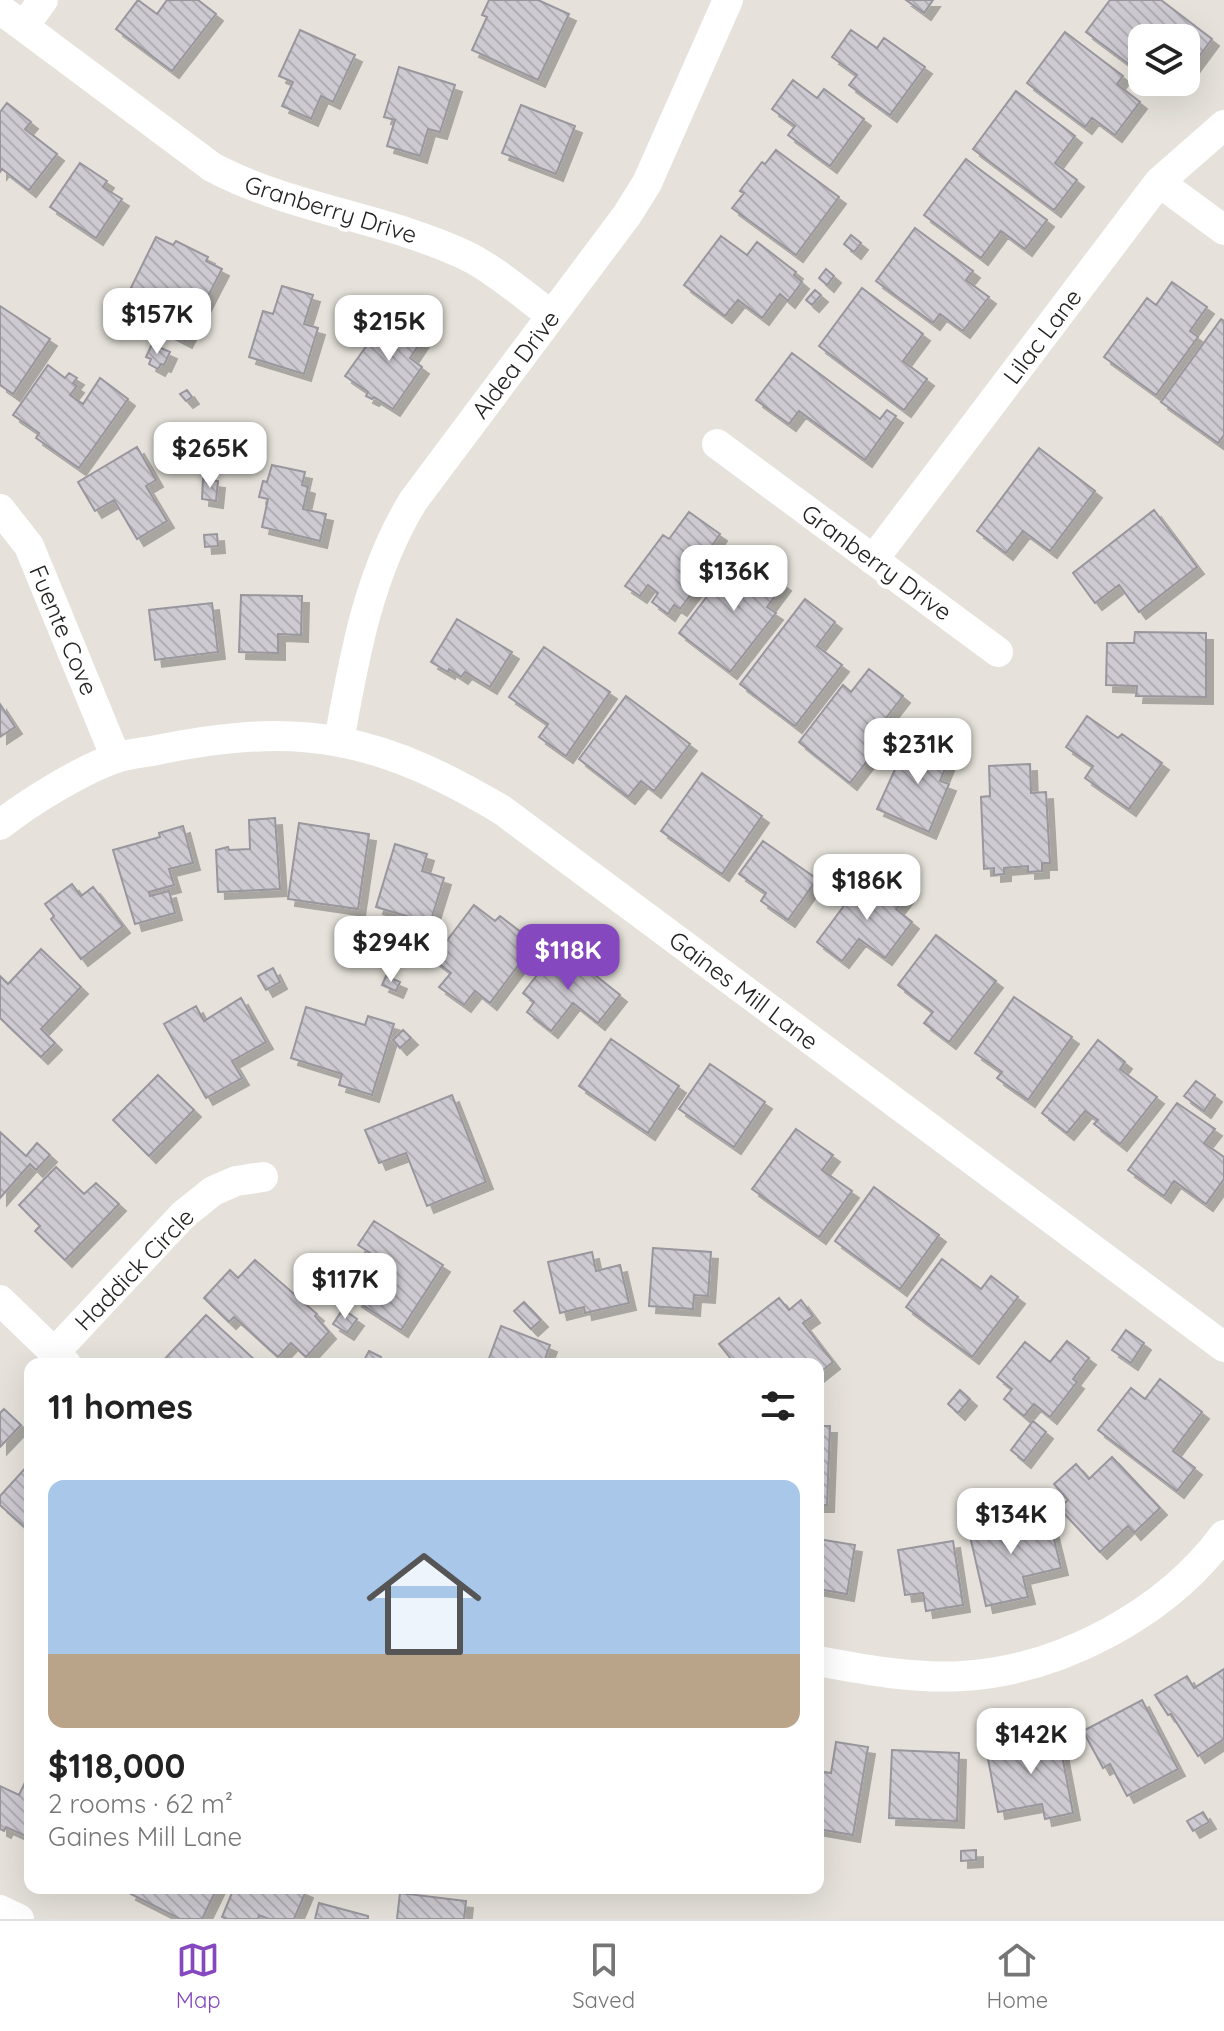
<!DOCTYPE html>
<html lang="en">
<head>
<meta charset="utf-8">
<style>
  body { margin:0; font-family:Quicksand,sans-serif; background:#f6f6f6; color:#222; height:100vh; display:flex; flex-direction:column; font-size:30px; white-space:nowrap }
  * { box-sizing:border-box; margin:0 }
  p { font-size:26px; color:#767676 }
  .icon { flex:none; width:44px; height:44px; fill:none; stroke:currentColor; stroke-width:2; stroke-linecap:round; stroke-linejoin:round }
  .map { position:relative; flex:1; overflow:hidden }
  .drawer { position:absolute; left:24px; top:1358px; width:800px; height:536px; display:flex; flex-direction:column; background:#fff; border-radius:16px; box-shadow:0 8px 32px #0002 }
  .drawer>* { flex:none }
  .buttons { position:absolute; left:1128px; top:24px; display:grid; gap:16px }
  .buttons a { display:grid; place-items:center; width:72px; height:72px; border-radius:16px; background:#fff; box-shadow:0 8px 32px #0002; font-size:40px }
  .price { position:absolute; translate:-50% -68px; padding:0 18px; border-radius:16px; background:#fff; color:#222; font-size:26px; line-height:52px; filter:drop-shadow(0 2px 4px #0008) }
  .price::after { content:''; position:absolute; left:50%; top:48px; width:24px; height:18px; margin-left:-12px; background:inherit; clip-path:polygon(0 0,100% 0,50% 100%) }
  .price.active { background:#8648be; color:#fff }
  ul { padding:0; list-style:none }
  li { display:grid; align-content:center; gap:16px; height:424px; padding:0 24px }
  li span { display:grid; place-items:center; height:248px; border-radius:16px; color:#555 }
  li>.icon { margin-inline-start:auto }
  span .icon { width:144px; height:144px; fill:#fffc; stroke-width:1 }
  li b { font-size:34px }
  h2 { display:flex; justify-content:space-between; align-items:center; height:96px; padding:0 24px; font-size:34px }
  .tabs { display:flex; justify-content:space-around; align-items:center; height:112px; border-top:2px solid #e0e0e0; background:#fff; font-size:22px; color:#767676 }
  .tabs a { display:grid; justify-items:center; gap:4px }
  .tabs .active { color:#8648be }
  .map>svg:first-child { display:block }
  .building { fill:url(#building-back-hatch); stroke:#99969d; stroke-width:2; filter:url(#shadow) }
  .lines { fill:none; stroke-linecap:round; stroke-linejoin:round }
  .street { stroke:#fff; stroke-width:30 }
  .labels { text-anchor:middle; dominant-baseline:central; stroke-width:8; stroke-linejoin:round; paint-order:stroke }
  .street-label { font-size:24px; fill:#242220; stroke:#fff }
</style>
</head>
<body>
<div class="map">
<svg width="1224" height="1919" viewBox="0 0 1224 1919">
  <defs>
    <pattern id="building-back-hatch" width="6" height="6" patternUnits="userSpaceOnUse" patternTransform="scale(2)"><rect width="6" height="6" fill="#cdcad1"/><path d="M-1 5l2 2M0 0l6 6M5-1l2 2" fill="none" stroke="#b0adb3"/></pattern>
    <filter id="shadow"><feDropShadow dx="7" dy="7" stdDeviation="0" flood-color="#0004"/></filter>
  </defs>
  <rect width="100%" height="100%" fill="#e6e2db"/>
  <path class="building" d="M138,0L157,14L167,0H198L216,14L172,71L116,29Z
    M489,0H538L569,14L538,80L472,50L487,17L482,15Z
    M906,0H933L924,13Z
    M1110,0H1161L1212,39L1189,70L1186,67V38H1142V74L1086,32Z
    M300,30L355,55L333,102L321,96L311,119L282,106L293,82L279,76Z
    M851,30L877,48L884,38L925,67L890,115L849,85L857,75L832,57Z
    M1065,32L1123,76L1117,84L1140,102L1115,135L1092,118L1085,127L1027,83Z
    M399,67L455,85L440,132L428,129L420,156L387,146L395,120L384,117Z
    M793,80L817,98L824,89L864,119L830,166L788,135L795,126L772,109Z
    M1016,91L1075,136L1055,163L1077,180L1054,210L973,149Z
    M7,103L31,122L25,129L57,154L29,190L2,169L0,172V112Z
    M521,105L575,126L556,174L502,153Z
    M776,150L839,197L796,255L732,208L744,193L740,191L742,188L762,162L765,164Z
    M966,159L1047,220L1025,249L1001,231L981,258L924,215Z
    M80,163L107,181L103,187L122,199L96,238L50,207Z
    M915,228L973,271L966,280L989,297L963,331L940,314L933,323L876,281Z
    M851,235L861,243L854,252L844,244Z
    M721,236L747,255L757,242L796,272L794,275L802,282L788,301L780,294L762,318L738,300L725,316L684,285Z
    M156,237L173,245L176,241L208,257L206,261L222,269L185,341L121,308Z
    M826,269L834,276L827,285L819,278Z
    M1172,282L1207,307L1190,331L1198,337L1156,395L1104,357L1147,298L1156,305Z
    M282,286L313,295L304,324L318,328L304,374L249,357L263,311L273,314Z
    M862,288L923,334L903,361L927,379L904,410L819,346Z
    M815,290L821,295L812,305L806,300Z
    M0,306L50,339L13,394L0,385Z
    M399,315L426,334L410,358L422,367L393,409L374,397L372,399L366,396L368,392L345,376L375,334L382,339Z
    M1221,319L1224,321V435L1218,443L1161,402Z
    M152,344L170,352L164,365L161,364L158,369L149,364L151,359L146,357Z
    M792,353L880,419L887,410L896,416L865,460L799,411L789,424L756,400Z
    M48,365L65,378L69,373L77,378L73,383L77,386L70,395L83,404L100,378L128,399L79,468L36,438L39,433L13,415Z
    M187,390L192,397L186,401L180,394Z
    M137,447L156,480L146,486L167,521L137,539L114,500L95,511L78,482Z
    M1039,448L1095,491L1050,551L1023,531L1006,553L977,531Z
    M272,465L305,472L302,485L308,487L303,509L326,514L320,541L262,527L268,499L259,497L263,481L267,482Z
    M203,479L218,481L216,501L202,499Z
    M1154,510L1197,567L1139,612L1119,585L1095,603L1073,573Z
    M689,512L720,534L700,563L709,570L680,609L674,605L668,614L652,602L658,593L648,585L640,596L625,586L663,535L669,539Z
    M217,534L218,546L205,547L204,535Z
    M741,552L784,584L767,607L776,613L730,672L679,633Z
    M241,595L302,596L301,635L278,634V653L239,652Z
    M805,599L835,622L817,646L842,665L795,726L740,684Z
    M212,603L218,652L155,660L149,610Z
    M457,619L512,652L490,687L465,672L461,677L449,669L448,672L431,662Z
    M1135,632L1206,633V697L1136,696L1137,686L1106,685L1107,643H1134Z
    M544,647L610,692L566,756L539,737L548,724L509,697Z
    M869,669L903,696L886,718L895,725L850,783L799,742L843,685L851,692Z
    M626,696L690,744L654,791L641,781L628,797L579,759Z
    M0,704L15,727L0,737Z
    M1087,716L1118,738L1122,734L1162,763L1129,809L1085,778L1093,766L1066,747Z
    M918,737L952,752L940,781L949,784L929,832L877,809L897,765L904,768Z
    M1030,764L1031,793L1046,792L1050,863H1042V871L1028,872V866L1004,868V874L994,875V868L984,869L981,797L990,796L989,766Z
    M702,773L762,816L722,874L661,831Z
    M275,818L280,889L218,892L216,850L228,847L229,850L250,849L249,820Z
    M299,823L369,834L358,909L288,899Z
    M183,826L193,863L169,869L174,885L149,892L150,896L169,891L175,913L135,924L113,850L160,837L159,833Z
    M763,841L817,879L788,920L761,901L766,893L739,874Z
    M395,844L427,854L422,871L444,878L430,923L376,907Z
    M887,881L906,896L896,909L912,922L885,958L859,939L842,961L817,942L861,883L876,895Z
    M72,884L81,896L93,887L123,926L81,959L51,919L54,916L45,904Z
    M474,905L495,921L500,916L535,943L490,1003L475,991L464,1005L439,987L451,973L433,959Z
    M936,935L996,981L949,1042L924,1023L933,1012L898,985Z
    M41,949L81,987L41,1029L55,1043L41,1057L0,1018V976L8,984Z
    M556,951L582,972L585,967L620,995L598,1023L573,1003L551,1031L527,1012L534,1002L523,993Z
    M273,968L280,982L266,990L258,976Z
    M386,976L400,982L396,991L382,985Z
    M1014,997L1072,1037L1028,1100L997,1078L1002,1072L975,1053Z
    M241,998L266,1042L232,1061L242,1078L206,1098L164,1024L196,1006L204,1021Z
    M306,1007L365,1025L368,1016L394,1024L372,1095L339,1085L342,1074L291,1058Z
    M403,1030L411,1038L400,1048L393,1040Z
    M611,1039L679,1086L648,1133L579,1086Z
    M1098,1040L1125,1062L1120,1069L1157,1097L1120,1144L1094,1124L1098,1120L1085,1111L1067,1133L1042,1113Z
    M710,1064L765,1102L734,1147L679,1109Z
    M158,1075L194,1110L149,1156L113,1120Z
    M1196,1081L1215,1095L1204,1111L1184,1096Z
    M452,1095L486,1182L427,1206L406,1153L379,1163L365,1130Z
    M1177,1103L1215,1129L1204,1143L1224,1157V1179L1206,1204L1174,1181L1164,1196L1128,1170Z
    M796,1129L833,1155L822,1170L852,1191L819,1237L752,1189Z
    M0,1132L26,1156L37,1143L50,1155L36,1170L30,1164L0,1198Z
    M56,1167L84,1194L96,1183L119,1204L65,1260L35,1231L40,1226L19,1205Z
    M874,1187L939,1235L900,1289L835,1241Z
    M374,1221L443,1265L401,1330L355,1300L381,1260L358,1245Z
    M653,1248L711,1252L708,1296L694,1295L693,1309L649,1306Z
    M592,1252L596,1271L620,1265L629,1303L585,1313L584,1307L560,1313L548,1262Z
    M942,1259L981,1289L991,1276L1018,1297L972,1357L906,1307Z
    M255,1260L317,1314L315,1316L329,1332L306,1357L291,1343L278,1357L234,1317L229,1322L204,1298L230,1270L238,1278Z
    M779,1298L789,1310L801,1300L813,1316L803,1323L833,1362L818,1374V1364H759L756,1360L751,1364H735L719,1344Z
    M524,1302L541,1320L531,1329L514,1311Z
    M343,1309L357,1319L347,1333L333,1324Z
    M206,1315L259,1364H160Z
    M501,1326L550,1345L543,1364H487Z
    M1126,1330L1144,1343L1131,1363L1112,1350Z
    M1067,1341L1089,1358L1073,1379L1077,1382L1050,1417L1034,1404L1024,1416L1004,1399L1012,1389L997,1377L1025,1342L1050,1362Z
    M369,1351L381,1357L377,1364H362Z
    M1160,1379L1202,1412L1173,1451L1195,1468L1177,1491L1098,1430L1131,1388L1145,1399Z
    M960,1390L970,1399L958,1413L948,1404Z
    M4,1409L21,1425L0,1447V1413Z
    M1033,1421L1046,1432L1024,1461L1011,1450Z
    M818,1426H830L827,1505H818Z
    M1112,1457L1160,1508L1134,1533L1128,1526L1100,1552L1059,1508L1068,1500L1054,1484L1076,1464L1089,1479Z
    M30,1463V1532L0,1505V1496Z
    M1003,1514L1007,1529L1049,1519L1061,1568L1023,1577L1028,1597L986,1606L967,1523Z
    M818,1539L855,1545L847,1594L818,1589Z
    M953,1541L963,1605L926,1611L923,1593L905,1595L898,1550Z
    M1224,1669V1739L1198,1756L1171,1714L1168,1715L1155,1695L1187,1676L1194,1688Z
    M1142,1700L1178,1769L1127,1796L1110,1764L1103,1768L1083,1731Z
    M1058,1734L1073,1813L1045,1819L1042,1804L998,1812L986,1748Z
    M836,1742L868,1747L853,1835L818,1829V1771L831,1773Z
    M892,1750L959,1753L957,1821L889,1818Z
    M29,1774H30V1838L6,1827L4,1831L0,1829V1786L19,1795Z
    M1203,1812L1209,1822L1193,1831L1187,1821Z
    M976,1850V1860L961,1861V1851Z
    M131,1888H217L202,1919H180L129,1893Z
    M234,1888H299L306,1891L294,1919H269L259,1915L258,1919H227L222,1917Z
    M400,1893L466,1901L464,1919H397Z
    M319,1903L368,1916V1919H315Z"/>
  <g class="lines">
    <path class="street" d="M0,9L212,167C291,209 384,217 465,255C494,269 525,296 551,315
      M24,26L43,0
      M1159,182L1224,230
      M717,444L998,652
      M0,509L29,546L116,758
      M873,560L1159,182L1224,125
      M339,741C354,658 368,575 413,501L627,215L647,183L728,0
      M0,825C29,802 81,770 116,758C127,754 140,753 152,751C213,738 278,730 340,742C399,753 451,780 502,810L1224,1347
      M0,1300L66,1364
      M54,1353L183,1215L213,1191L236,1181L263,1177
      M818,1661C866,1670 914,1679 963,1676C1060,1670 1166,1614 1224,1535
      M0,1910L19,1919"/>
  </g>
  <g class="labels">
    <g class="street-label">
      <text transform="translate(331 209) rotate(17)">Granberry Drive</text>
      <text transform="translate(1042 336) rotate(-53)">Lilac Lane</text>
      <text transform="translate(515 364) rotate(-53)">Aldea Drive</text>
      <text transform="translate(877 562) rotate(36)">Granberry Drive</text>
      <text transform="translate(64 630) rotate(67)">Fuente Cove</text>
      <text transform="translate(744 990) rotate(37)">Gaines Mill Lane</text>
      <text transform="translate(134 1269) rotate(-46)">Haddick Circle</text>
    </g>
  </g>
</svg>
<div class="buttons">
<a><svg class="icon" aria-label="layers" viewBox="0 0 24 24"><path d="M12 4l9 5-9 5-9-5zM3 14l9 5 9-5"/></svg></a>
</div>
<b class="price" style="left:157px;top:356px">$157K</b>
<b class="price" style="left:389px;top:363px">$215K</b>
<b class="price" style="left:210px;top:490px">$265K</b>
<b class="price" style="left:734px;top:613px">$136K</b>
<b class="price" style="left:918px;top:786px">$231K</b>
<b class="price" style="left:867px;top:922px">$186K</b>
<b class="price" style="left:391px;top:984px">$294K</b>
<b class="price active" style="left:568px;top:992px">$118K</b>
<b class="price" style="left:345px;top:1321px">$117K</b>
<b class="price" style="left:1011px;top:1556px">$134K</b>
<b class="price" style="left:1031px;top:1776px">$142K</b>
<section class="drawer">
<h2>11 homes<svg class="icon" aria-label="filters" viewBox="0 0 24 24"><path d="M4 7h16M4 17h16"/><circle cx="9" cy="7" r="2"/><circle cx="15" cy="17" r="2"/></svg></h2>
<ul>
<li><span style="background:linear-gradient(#a9c7e8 70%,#b9a48a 0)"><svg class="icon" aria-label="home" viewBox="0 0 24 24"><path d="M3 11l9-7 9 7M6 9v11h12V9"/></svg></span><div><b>$118,000</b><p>2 rooms · 62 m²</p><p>Gaines Mill Lane</p></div></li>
</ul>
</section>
</div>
<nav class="tabs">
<a class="active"><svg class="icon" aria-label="map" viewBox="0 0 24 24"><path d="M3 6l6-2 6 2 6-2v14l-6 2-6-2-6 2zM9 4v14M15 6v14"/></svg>Map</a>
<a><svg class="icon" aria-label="saved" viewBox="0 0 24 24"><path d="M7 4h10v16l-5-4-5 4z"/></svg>Saved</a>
<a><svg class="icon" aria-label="home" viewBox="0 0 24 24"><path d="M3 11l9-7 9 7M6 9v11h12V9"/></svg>Home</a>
</nav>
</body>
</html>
